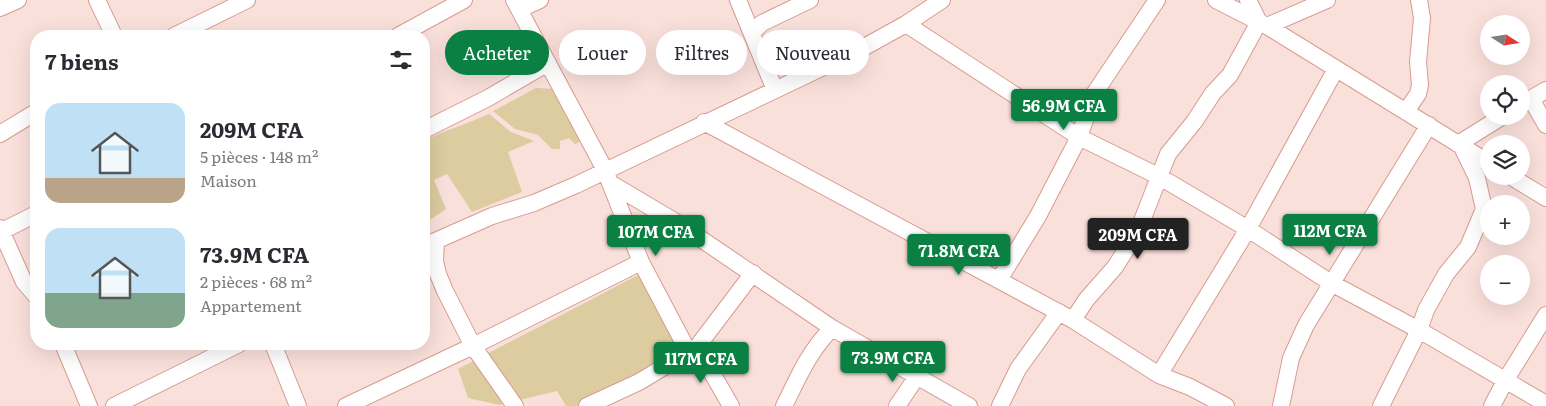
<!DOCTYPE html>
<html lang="fr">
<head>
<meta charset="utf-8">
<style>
  body { margin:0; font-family:Literata,serif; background:#f7f7f7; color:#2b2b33; height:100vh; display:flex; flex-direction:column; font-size:19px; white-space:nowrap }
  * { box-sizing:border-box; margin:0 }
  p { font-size:16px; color:#7c7c81 }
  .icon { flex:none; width:28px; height:28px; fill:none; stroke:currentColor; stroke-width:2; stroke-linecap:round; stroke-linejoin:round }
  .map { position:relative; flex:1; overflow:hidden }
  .drawer { position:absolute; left:30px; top:30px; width:400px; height:320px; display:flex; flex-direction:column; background:#fff; border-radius:20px; box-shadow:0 5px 20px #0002 }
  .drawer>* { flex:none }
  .banner { position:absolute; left:445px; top:30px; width:475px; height:45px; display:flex; gap:10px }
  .needle { width:32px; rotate:102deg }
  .buttons { position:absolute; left:1480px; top:15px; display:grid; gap:10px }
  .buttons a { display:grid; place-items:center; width:50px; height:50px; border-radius:50%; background:#fff; box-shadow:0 5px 20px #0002; font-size:25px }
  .price { position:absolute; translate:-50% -42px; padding:0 11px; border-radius:5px; background:#0b8043; color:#fff; font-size:16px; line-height:32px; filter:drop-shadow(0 1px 2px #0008) }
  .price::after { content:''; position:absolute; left:50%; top:30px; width:15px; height:11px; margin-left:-8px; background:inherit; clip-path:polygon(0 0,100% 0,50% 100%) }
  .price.selected { background:#222; color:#fff }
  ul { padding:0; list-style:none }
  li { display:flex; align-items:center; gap:15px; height:125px; padding:0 15px }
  li span { display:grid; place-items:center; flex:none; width:140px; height:100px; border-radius:15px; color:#555 }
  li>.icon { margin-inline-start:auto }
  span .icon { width:60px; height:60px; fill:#fffc; stroke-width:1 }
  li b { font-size:21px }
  h2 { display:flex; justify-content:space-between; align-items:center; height:60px; padding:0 15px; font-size:21px }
  .pill { padding:0 18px; border-radius:22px; background:#fff; box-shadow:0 5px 20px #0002; font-size:18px; line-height:45px }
  .pill.selected { background:#0b8043; color:#fff }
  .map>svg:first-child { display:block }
  .green { fill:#dccc9f }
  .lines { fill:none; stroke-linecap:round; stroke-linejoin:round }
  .minor-casing { stroke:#d79b90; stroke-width:18 }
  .minor { stroke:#fff; stroke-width:16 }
</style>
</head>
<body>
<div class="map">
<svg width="1546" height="406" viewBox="0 0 1546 406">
  <rect width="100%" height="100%" fill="#fae0db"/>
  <path class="green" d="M536,88L556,89L581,141L575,144L569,138L560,141V149H552L538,135L515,129L493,111Z
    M489,114L511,132L534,141L508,152L522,192L472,212L447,174L434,180L446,209L424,224V141C445,130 467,124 489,114Z
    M642,273L687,352L581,406H566L557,391L499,405L468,398L458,369Z"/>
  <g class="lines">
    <g class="minor-casing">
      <path id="minor" d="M97,0L114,36
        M514,0L605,170L641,262L689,353
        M738,0L775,90
        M1216,0L1267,26L1489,163
        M0,8L18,0
        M520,9L540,0
        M906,24L1079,137L1160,177L1248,229L1331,283L1419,330L1546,404
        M1267,26L1327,0
        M752,33L762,23L810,0
        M174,36L247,0
        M398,36L464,0
        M1531,99L1546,125
        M1522,104L1546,90
        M1406,111L1418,94L1420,85L1418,62L1422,18L1419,0
        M704,122L1073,320L1159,375L1190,387L1226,406
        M424,130L488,98L548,63
        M0,134L36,112
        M1458,144L1503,116
        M1510,176L1546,198
        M610,183L679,224L832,328L969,406
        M0,228L24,282L36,296
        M0,232L36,214
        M436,241L435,261L438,274L445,291L473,346L515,406
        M424,246L492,216L534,203L576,185L859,50L906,24L942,0
        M999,280L1038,216L1079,137L1094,94L1157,0
        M1073,320L1086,300L1115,267L1138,231L1168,154L1194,122L1213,93L1230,75L1259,22L1248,0
        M63,344L89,406
        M273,344L298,406
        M697,347L731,406
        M1159,375L1248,229L1336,69
        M114,406L239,344
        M346,406L473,346L641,262
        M587,406L639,382L697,347L753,273
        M784,406C799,376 808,353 832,328
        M897,406L916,378
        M1000,406L1018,369L1059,312
        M1281,406L1291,358L1306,325L1429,125
        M1381,406L1419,330L1426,310L1446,274L1468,247L1484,209L1477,178L1462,147
        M1492,406L1505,381L1546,315"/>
    </g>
    <use href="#minor" class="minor"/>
  </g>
</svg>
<div class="buttons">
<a><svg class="needle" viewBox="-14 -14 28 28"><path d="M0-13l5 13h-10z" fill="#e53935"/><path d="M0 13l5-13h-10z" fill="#7c7c81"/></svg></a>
<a><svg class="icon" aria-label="locate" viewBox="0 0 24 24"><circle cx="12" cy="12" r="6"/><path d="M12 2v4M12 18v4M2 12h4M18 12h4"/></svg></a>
<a><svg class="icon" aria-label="layers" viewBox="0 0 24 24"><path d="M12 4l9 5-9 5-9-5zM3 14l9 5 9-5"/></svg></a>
<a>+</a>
<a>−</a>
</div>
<b class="price" style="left:1064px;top:131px">56.9M CFA</b>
<b class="price" style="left:1330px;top:256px">112M CFA</b>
<b class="price" style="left:656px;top:257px">107M CFA</b>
<b class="price selected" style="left:1138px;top:260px">209M CFA</b>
<b class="price" style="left:959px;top:276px">71.8M CFA</b>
<b class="price" style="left:893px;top:383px">73.9M CFA</b>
<b class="price" style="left:701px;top:384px">117M CFA</b>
<div class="banner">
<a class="pill selected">Acheter</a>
<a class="pill">Louer</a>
<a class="pill">Filtres</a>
<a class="pill">Nouveau</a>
</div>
<section class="drawer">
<h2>7 biens<svg class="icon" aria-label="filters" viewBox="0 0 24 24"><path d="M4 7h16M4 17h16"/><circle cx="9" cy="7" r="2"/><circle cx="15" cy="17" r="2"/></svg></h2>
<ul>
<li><span style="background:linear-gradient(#bfe0f5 75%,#b9a48a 0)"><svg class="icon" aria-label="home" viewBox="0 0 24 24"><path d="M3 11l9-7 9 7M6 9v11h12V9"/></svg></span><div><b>209M CFA</b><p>5 pièces · 148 m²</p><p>Maison</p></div></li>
<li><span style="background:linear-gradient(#bfe0f5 65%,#7fa58c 0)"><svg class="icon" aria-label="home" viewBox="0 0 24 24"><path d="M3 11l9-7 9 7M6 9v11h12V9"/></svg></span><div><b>73.9M CFA</b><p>2 pièces · 68 m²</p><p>Appartement</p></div></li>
</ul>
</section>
</div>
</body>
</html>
